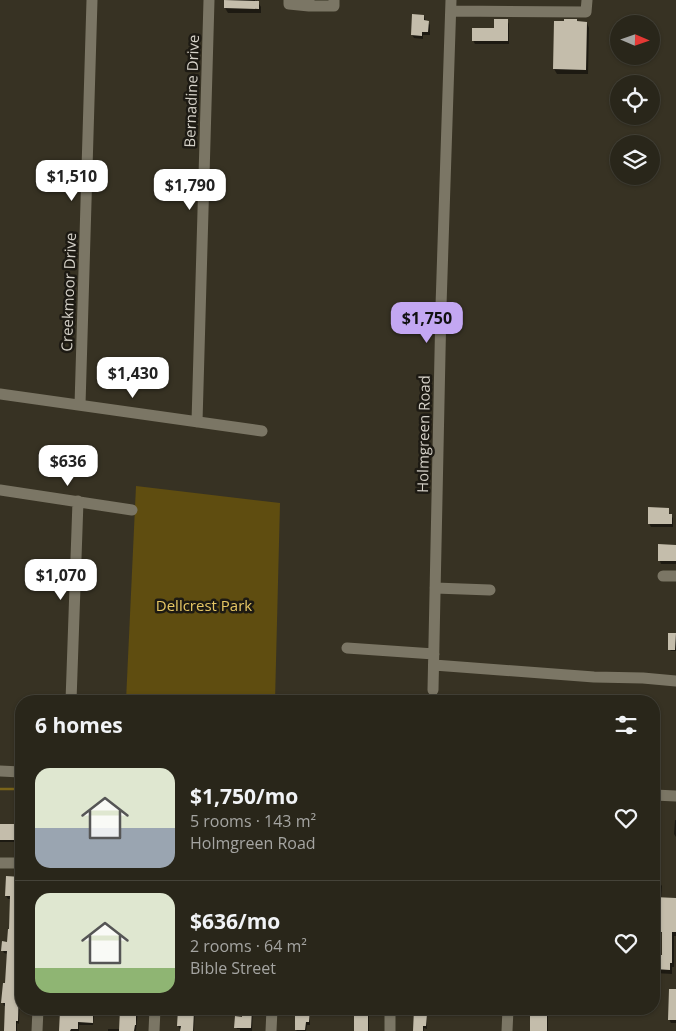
<!DOCTYPE html>
<html lang="en">
<head>
<meta charset="utf-8">
<style>
  body { margin:0; font-family:"Open Sans",sans-serif; background:#353227; color:#f1f3f6; height:100vh; display:flex; flex-direction:column; font-size:19px; white-space:nowrap }
  * { box-sizing:border-box; margin:0 }
  p { font-size:16px; color:#a5a5a2 }
  .icon { flex:none; width:28px; height:28px; fill:none; stroke:currentColor; stroke-width:2; stroke-linecap:round; stroke-linejoin:round }
  .map { position:relative; flex:1; overflow:hidden }
  .panel { position:absolute; left:15px; top:695px; width:645px; height:320px; display:flex; flex-direction:column; background:#29261a; border-radius:20px; box-shadow:0 1px 4px #0004,0 0 0 1px #454339 }
  .panel>* { flex:none }
  .needle { width:32px; rotate:92deg }
  .controls { position:absolute; left:610px; top:15px; display:grid; gap:10px }
  .controls a { display:grid; place-items:center; width:50px; height:50px; border-radius:50%; background:#29261a; box-shadow:0 1px 4px #0004,0 0 0 1px #454339; font-size:25px }
  .price { position:absolute; translate:-50% -42px; padding:0 11px; border-radius:10px; background:#fff; color:#222; font-size:16px; line-height:32px; filter:drop-shadow(0 1px 2px #0008) }
  .price::after { content:''; position:absolute; left:50%; top:30px; width:15px; height:11px; margin-left:-8px; background:inherit; clip-path:polygon(0 0,100% 0,50% 100%) }
  .price.selected { background:#c3a7f2; color:#111 }
  ul { padding:0; list-style:none }
  li { display:flex; align-items:center; gap:15px; height:125px; padding:0 20px }
  li+li { border-top:1px solid #454339 }
  li span { display:grid; place-items:center; flex:none; width:140px; height:100px; border-radius:15px; color:#555 }
  li>.icon { margin-inline-start:auto }
  span .icon { width:60px; height:60px; fill:#fffc; stroke-width:1 }
  li b { font-size:21px }
  h2 { display:flex; justify-content:space-between; align-items:center; height:60px; padding:0 20px; font-size:21px }
  .map>svg:first-child { display:block }
  .green { fill:#5f4d10 }
  .shadow { fill:#0007 }
  .lines { fill:none; stroke-linecap:round; stroke-linejoin:round }
  .stream { stroke:#7a6419; stroke-width:2.5 }
  .building { fill:#c4bdab }
  .minor { stroke:#7b7665; stroke-width:11 }
  .labels { text-anchor:middle; dominant-baseline:central; stroke-width:5; stroke-linejoin:round; paint-order:stroke }
  .street-label { font-size:15px; fill:#d5d1c8; stroke:#1d1a13 }
  .park-label { font-size:15px; fill:#e7c764; stroke:#1d1a13 }
</style>
</head>
<body>
<div class="map">
<svg width="676" height="1031" viewBox="0 0 676 1031">
  <rect width="100%" height="100%" fill="#373223"/>
  <path class="green" d="M136,486L280,503L275,701H126Z"/>
  <path class="shadow" d="M225,0H257V2H258L261,7V13H228L225,8Z
    M424,16L426,22H428L430,25V35H423V39L414,38L412,35Z
    M507,20L509,24V44H475L473,40L495,30Z
    M578,23H587L589,28L588,74H557L554,69Z
    M668,509L670,515L673,518V527H651L649,523Z
    M676,546V564H661L660,561Z
    M670,635H676V651H671L669,649Z
    M675,820H676V837L674,834Z
    M0,825H15L17,828V831L21,832V844L20,842H0Z
    M654,826L656,829L655,844H654Z
    M7,877L21,878V965L19,1024L17,1023V1031H5L6,1006H4L3,1003L6,984L8,954L4,953L3,951L8,943L11,899H8L6,896Z
    M654,881L659,882L662,886L661,899H676V936H674V967H672V974L655,973L654,970V956L663,957V935L661,931V913H654Z
    M676,991V1023H671L669,1019Z
    M62,1009H73V1012L92,1013L94,1015L93,1025H79V1031H60Z
    M122,1009H138L136,1031H108V1029H120Z
    M178,1009H195L194,1031H182V1029H180L178,1026Z
    M244,1009H253L252,1031H240V1029H237L236,1027L243,1018Z
    M296,1009H310V1025H307L306,1031H297L296,1030Z
    M355,1009H369V1031H355Z
    M415,1009H426L427,1029L424,1028V1031H414Z
    M477,1009H488V1014H478Z
    M531,1009H548V1031H531Z"/>
  <g class="lines">
    <path class="stream" d="M0,789H21"/>
  </g>
  <path class="building" d="M224,0L259,1V9L224,8Z
    M412,14L424,15V20L429,21L428,32H422V36L411,35Z
    M494,19H508V41H472V28H494Z
    M564,19H577V21L587,22L586,70L553,69L554,21H564Z
    M648,507L669,508V514H672V524H648Z
    M658,544L676,545V561H658Z
    M668,633H676L675,650H668Z
    M0,824H16V830H21V840H0Z
    M6,876L21,877V938L20,955H21V963H20L19,984L18,1021H16V1031H4L5,1003H1L3,983H5L7,951H1L2,941L7,942L8,929H9L10,896H5Z
    M654,897L676,898V932H672V963H670V970L654,969V955H662V932H659L660,909H654Z
    M669,989H676V1020H668Z
    M120,1009H136V1025H135L134,1031H119Z
    M178,1009H192V1011H194L193,1031H180L181,1026H177Z
    M242,1009H252L251,1028H234L235,1016L242,1017Z
    M295,1009H310L309,1022H306L305,1030H295Z
    M414,1009H425V1014H427L426,1026H423V1031H413Z
    M530,1009H547V1031H530Z
    M60,1011H93V1023L78,1022V1029H71L70,1031H59Z
    M354,1012H368V1031H354Z"/>
  <g class="lines">
    <path class="minor" d="M289,0V4L309,6V0
      M309,6H334V0
      M451,11L586,12L587,0
      M0,394L262,431
      M80,405L92,0
      M197,422L209,0
      M0,490L132,510
      M663,576H676
      M435,588L490,590
      M347,648L434,654
      M434,665L594,677L643,678L676,681
      M433,690L441,306L451,0
      M71,701L78,501
      M0,771L21,772
      M654,795L676,796
      M0,863H21
      M37,1031L38,1009
      M154,1031L155,1009
      M271,1031L272,1009
      M390,1031V1009
      M507,1031L508,1009"/>
  </g>
  <g class="labels">
    <g class="street-label">
      <text transform="translate(191 91) rotate(-88)">Bernadine Drive</text>
      <text transform="translate(68 292) rotate(-88)">Creekmoor Drive</text>
      <text transform="translate(423 434) rotate(-89)">Holmgreen Road</text>
    </g>
    <g class="park-label">
      <text x="204" y="605">Dellcrest Park</text>
    </g>
  </g>
</svg>
<div class="controls">
<a><svg class="needle" viewBox="-14 -14 28 28"><path d="M0-13l5 13h-10z" fill="#e53935"/><path d="M0 13l5-13h-10z" fill="#a5a5a2"/></svg></a>
<a><svg class="icon" aria-label="locate" viewBox="0 0 24 24"><circle cx="12" cy="12" r="6"/><path d="M12 2v4M12 18v4M2 12h4M18 12h4"/></svg></a>
<a><svg class="icon" aria-label="layers" viewBox="0 0 24 24"><path d="M12 4l9 5-9 5-9-5zM3 14l9 5 9-5"/></svg></a>
</div>
<b class="price" style="left:72px;top:202px">$1,510</b>
<b class="price" style="left:190px;top:211px">$1,790</b>
<b class="price selected" style="left:427px;top:344px">$1,750</b>
<b class="price" style="left:133px;top:399px">$1,430</b>
<b class="price" style="left:68px;top:487px">$636</b>
<b class="price" style="left:61px;top:601px">$1,070</b>
<section class="panel">
<h2>6 homes<svg class="icon" aria-label="filters" viewBox="0 0 24 24"><path d="M4 7h16M4 17h16"/><circle cx="9" cy="7" r="2"/><circle cx="15" cy="17" r="2"/></svg></h2>
<ul>
<li><span style="background:linear-gradient(#dfe7d0 60%,#9aa5b1 0)"><svg class="icon" aria-label="home" viewBox="0 0 24 24"><path d="M3 11l9-7 9 7M6 9v11h12V9"/></svg></span><div><b>$1,750/mo</b><p>5 rooms · 143 m²</p><p>Holmgreen Road</p></div><svg class="icon" aria-label="heart" viewBox="0 0 24 24"><path d="M12 20l-8-8c-3-5 5-10 8-4 3-6 11-1 8 4z"/></svg></li>
<li><span style="background:linear-gradient(#dfe7d0 75%,#8fb573 0)"><svg class="icon" aria-label="home" viewBox="0 0 24 24"><path d="M3 11l9-7 9 7M6 9v11h12V9"/></svg></span><div><b>$636/mo</b><p>2 rooms · 64 m²</p><p>Bible Street</p></div><svg class="icon" aria-label="heart" viewBox="0 0 24 24"><path d="M12 20l-8-8c-3-5 5-10 8-4 3-6 11-1 8 4z"/></svg></li>
</ul>
</section>
</div>
</body>
</html>
